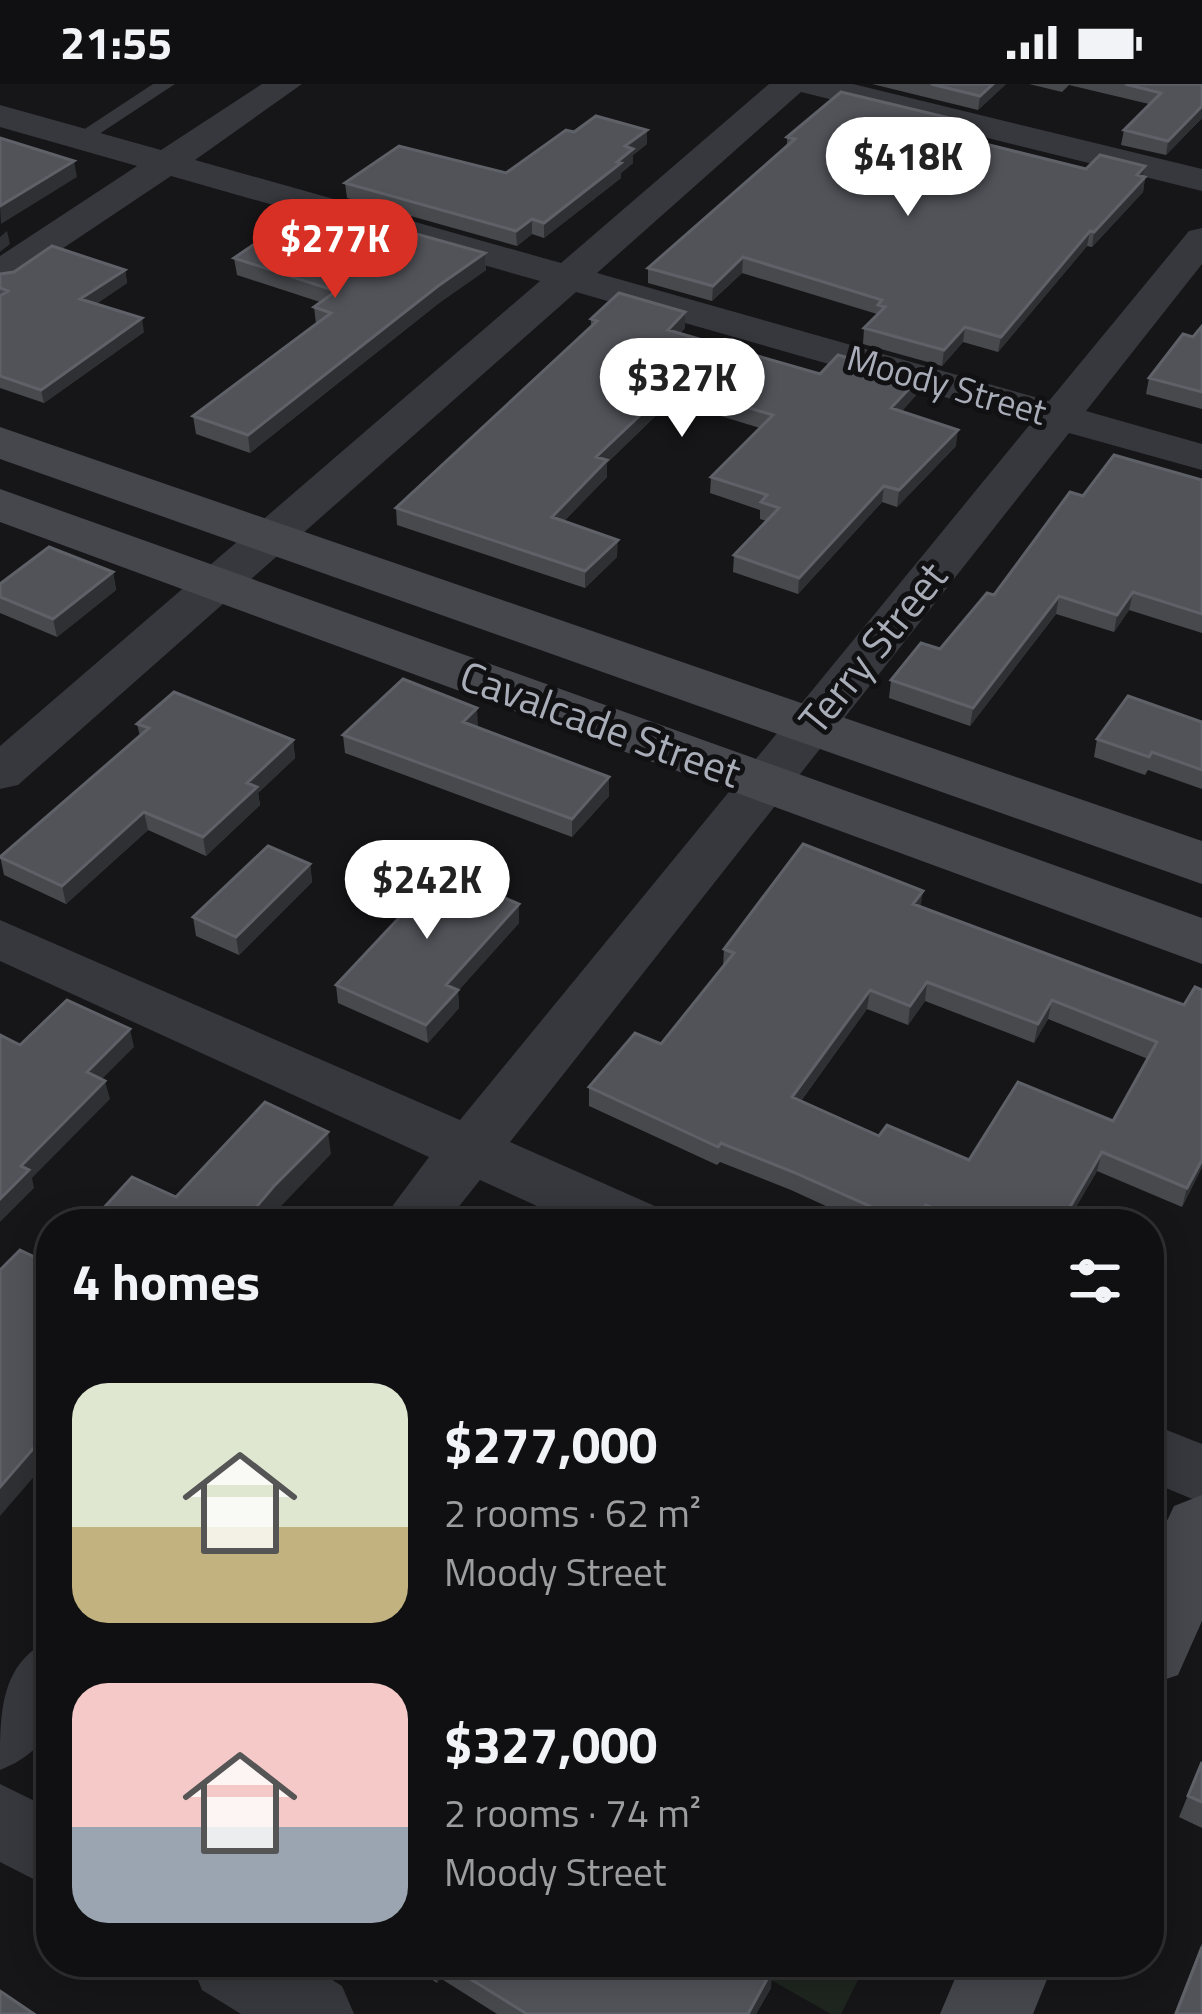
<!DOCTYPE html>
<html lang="en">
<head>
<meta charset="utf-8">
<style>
  body { margin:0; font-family:"Titillium Web",sans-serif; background:#19191b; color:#f1f3f6; height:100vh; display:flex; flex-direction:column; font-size:45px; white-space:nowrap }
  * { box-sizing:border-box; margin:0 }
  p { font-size:39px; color:#9c9d9f }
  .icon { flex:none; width:66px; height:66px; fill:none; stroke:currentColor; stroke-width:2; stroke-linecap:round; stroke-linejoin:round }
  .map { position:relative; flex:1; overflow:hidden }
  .panel { position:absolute; left:36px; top:1125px; width:1128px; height:768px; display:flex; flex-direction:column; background:#101012; border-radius:48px; box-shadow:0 6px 30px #0003,0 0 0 3px #303032 }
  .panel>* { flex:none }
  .price { position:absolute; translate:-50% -102px; padding:0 27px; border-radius:42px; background:#fff; color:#222; font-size:39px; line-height:78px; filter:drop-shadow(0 3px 6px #0008) }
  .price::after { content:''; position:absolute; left:50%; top:72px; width:36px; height:27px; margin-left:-18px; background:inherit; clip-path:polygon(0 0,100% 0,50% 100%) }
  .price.selected { background:#d93025; color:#fff }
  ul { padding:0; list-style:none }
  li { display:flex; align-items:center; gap:36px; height:300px; padding:0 36px }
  li span { display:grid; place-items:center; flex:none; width:336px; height:240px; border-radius:36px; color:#555 }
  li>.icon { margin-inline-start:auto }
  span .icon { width:144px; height:144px; fill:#fffc; stroke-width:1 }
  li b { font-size:51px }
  h2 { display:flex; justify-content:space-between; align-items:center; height:144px; padding:0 36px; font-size:51px }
  .status { display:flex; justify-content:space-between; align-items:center; height:84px; padding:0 60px; background:#101012; direction:ltr }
  .status svg { height:33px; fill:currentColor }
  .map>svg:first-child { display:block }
  .green { fill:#1e261f }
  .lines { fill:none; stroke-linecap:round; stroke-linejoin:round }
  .service { fill:#37383d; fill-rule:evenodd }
  .minor { fill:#37383d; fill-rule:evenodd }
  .secondary { fill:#45474d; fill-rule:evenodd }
  .wall { fill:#47494d; fill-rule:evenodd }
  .shaded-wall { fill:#2f3033 }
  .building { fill:#525359; stroke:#5f6168; stroke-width:3; fill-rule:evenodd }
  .labels { text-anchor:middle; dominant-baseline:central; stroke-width:10; stroke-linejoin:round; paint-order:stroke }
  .far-street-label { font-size:36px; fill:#a8adb8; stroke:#111113 }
  .street-label { font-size:42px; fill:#a8adb8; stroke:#111113 }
</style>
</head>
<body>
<div class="status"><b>21:55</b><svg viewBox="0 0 49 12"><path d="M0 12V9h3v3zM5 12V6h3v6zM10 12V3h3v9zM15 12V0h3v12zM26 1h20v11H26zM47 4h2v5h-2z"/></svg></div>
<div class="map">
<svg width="1202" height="1930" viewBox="0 0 1202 1930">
  <rect width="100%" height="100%" fill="#161618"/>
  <path class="green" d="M739,1878H867L841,1930H831Z"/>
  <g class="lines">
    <path class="service" d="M153,0H175L87,58L71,54Z"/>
    <path class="minor" d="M262,0H302L195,76L561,179L769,0H853L1202,85V107L801,8L597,189L1049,317L1189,147L1202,144V180L1086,327L1202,360V386L1069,349L510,1058L657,1123L666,1140H576L480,1096L445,1140H379L429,1073L0,877V836L460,1036L1032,338L576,208L18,701L0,705V662L540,197L171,92L14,197L0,201V172L137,82L0,43V21L161,66Z
      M1149,1339L1202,1360V1419L1149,1397Z
      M51,1555C51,1615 67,1660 0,1686C0,1627 0,1580 51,1555Z
      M0,1700L51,1725V1804L0,1778Z
      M191,1878H303L342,1902L354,1930H241L202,1906Z"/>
    <path class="secondary" d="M0,343L1202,757V800L0,375Z
      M0,405L1202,834V880L0,438Z
      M1202,1411V1537L1178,1591L1149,1601V1475L1174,1422Z
      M962,1878H1054L1033,1930H940Z"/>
  </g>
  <path class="wall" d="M872,0H1006L978,26Z
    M1029,0H1202V34L1166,71L1121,61L1124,46L1149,20L1069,1L1062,8Z
    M952,50L950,52L1086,85L1145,93L1143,108L1092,163L1087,162L998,268L963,258L942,282L863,260L864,244L877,230L742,189L712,217L648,199V184L787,63V53Z
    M647,60L633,71V79L621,89V94L544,154L532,150L517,162L347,114L345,99L506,89Z
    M485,169L486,186L439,219L250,369L196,350L193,332L316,240L314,223L320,218L237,191L234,174Z
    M125,186L127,199L96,220L144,248L44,319L0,304V190Z
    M685,228V244L679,250L820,290L919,294L917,310L901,328L956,362L897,423L882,418L798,510L733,488L734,471L767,437L760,435V426L710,409L711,393L760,344L671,317L607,379V393L564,437L617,473L585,504L397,441L396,424L591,243V235Z
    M1202,242V325L1146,310L1149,294Z
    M1202,396V549L1129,526L1114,548L1056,530L970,642L889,614L891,596L940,565L994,511L1083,412Z
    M113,488L116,506L57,553L0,529V500Z
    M1202,638V705L1148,686L1145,691L1094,673L1097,655Z
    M137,640L293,656L295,674L258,709L260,721L206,772L148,746L66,820L4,791L0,772L140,652Z
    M478,642L477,643L609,712L572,753L345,669L343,651Z
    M310,780L312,798L239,871L196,852L193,833Z
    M383,808L519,820V839L458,907L459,924L428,959L338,919L336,901L401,833L385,826Z
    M921,823L1184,921L1202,906V1083L1182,1123L1097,1087L1066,1140H865L791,1106L720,1078L717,1081L589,1022V1003L661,960L723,883L724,865ZM925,917L1034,959L1048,935L1148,975L1113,1037L969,1076L879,1052L801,1017L867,925L908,941Z
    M1202,1677V1744L1179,1733Z
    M1202,1859V1930H1174Z
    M405,1878H763L771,1904L756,1930H497L440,1894L437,1899Z"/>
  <path class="shaded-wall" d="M993,0H1006L978,26L980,12Z
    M1202,22V34L1166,71L1168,57Z
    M954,35L952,50L940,64L941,49Z
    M647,46V60L633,71V79L621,89V94L544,154V139L617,78L625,62Z
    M74,77L77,93L1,140L0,122Z
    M1145,82L1142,97L1145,93L1143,108L1092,163L1094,148Z
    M532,135V150L517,162L516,147Z
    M7,147L10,160L0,168V153Z
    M1090,147L1087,162L998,268L1001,253Z
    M485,169L486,186L439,219L250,369L248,351L438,202Z
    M743,173L742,189L712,217L713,202Z
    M125,186L127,199L83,229L80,215Z
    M685,228V244L668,263V246Z
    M142,234L144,248L44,319L41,306Z
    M965,243L963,258L942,282L944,266Z
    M919,294L917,310L890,341L891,324Z
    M672,301L671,317L607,379V393L552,450V433L596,373Z
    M958,346L956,362L897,423L899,406Z
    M884,402L882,418L798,510L799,494Z
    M618,456L617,473L585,504V487Z
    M113,488L116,506L57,553L53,535Z
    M1133,508L1129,526L1114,548L1117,531Z
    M1059,512L1056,530L970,642L973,624Z
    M477,624L478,642L464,656L463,638Z
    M293,656L295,674L258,709L260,721L206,772L203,753L247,699Z
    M609,693V712L572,753V735Z
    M144,728L148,746L66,820L62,802Z
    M310,780L312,798L239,871L236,853Z
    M923,807L920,826L913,820Z
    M519,820V839L458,907L459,924L428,959L426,941L446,901Z
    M927,898L925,917L908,941L910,922Z
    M870,906L867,925L790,1032L792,1013Z
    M1052,916L1048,935L1034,959L1038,940Z
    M130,945L134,963L91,1006L87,988Z
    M105,997L110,1015L32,1094L34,1104L0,1138V1115L21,1082Z
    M328,1048L331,1070L264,1140H242L274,1102Z
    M1102,1068L1097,1087L1066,1140H1060Z
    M1202,1076V1083L1182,1123L1187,1104Z
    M926,1121L923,1140H914Z
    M51,1344V1373L0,1432V1403Z
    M435,1878H438L440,1894L437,1899Z
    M773,1884L771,1904L756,1930H748Z"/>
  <path class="building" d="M931,0H993L980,12Z
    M1125,0H1202V22L1168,57L1124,46L1161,9Z
    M841,8L954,35L941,49L1086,85L1100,71L1145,82L1137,91L1145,93L1094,148L1090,147L1001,253L965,243L944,266L864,244L885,223L878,221L882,216L743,173L713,202L648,184L795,55L787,53Z
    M596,32L647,46L625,62L633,65L617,78L621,79L544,139L532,135L516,147L345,99L399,62L506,89L566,46L574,48Z
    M0,54L74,77L0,122Z
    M312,121L485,169L438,202L248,351L193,332L331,229L314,223L336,207L234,174Z
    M52,162L125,186L80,215L142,234L41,306L0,292V212L8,207L0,204V190L14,188Z
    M619,209L685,228L668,246L820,290L838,271L919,294L891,324L958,346L899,406L884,402L799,494L734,471L779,424L761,418L767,411L711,393L773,331L672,301L596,373L607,376L552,433L618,456L585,487L396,424L597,237L591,235Z
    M1202,242V308L1149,294L1183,250L1193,253Z
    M1114,371L1202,396V530L1133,508L1117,531L1059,512L973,624L891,596L921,559L940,565L987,509L994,511L1070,408L1083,412Z
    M49,463L113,488L53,535L0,513V500Z
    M403,595L477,624L463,638L609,693L572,735L343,651Z
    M174,608L293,656L247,699L257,703L203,753L144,728L62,802L0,773L149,644L137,640Z
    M1128,612L1202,638V686L1152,668L1149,673L1097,655Z
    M803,760L923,807L913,820L1184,921L1195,903L1202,906V1076L1187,1104L1102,1068L1060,1140H970L926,1121L914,1140H910L793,1088L721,1059L718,1063L589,1003L635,949L661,960L734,869L724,865ZM927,898L1038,940L1052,916L1157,958L1113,1037L1018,998L969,1076L887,1041L879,1052L792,1013L870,906L910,922Z
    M268,762L310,780L236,853L193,833Z
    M415,776L519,820L446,901L458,906L426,941L336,901L412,820L383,808Z
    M67,916L130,945L87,988L105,997L21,1082L29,1086L0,1115V951L20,961Z
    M265,1018L328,1048L274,1102L242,1140H89L132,1093L176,1113Z
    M20,1166L51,1181V1344L0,1403V1186Z
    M1202,1678V1718L1188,1712Z
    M1202,1863V1930H1176Z
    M443,1878H763L773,1884L748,1930H527Z
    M0,1907L34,1930H0Z"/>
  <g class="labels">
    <g class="far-street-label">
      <text transform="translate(947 300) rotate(16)">Moody Street</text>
    </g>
    <g class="street-label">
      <text transform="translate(872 563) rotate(-51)">Terry Street</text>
      <text transform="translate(601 639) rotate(20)">Cavalcade Street</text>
    </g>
  </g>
</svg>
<b class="price" style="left:908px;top:135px">$418K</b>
<b class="price selected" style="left:335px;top:217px">$277K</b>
<b class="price" style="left:682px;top:356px">$327K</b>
<b class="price" style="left:427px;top:858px">$242K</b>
<section class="panel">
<h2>4 homes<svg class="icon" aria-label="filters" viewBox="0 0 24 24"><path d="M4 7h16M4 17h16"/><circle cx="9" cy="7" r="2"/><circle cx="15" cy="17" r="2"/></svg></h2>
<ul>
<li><span style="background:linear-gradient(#dfe7d0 60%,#c2b280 0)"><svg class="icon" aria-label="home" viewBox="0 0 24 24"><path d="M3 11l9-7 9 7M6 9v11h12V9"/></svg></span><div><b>$277,000</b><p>2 rooms · 62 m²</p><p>Moody Street</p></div></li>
<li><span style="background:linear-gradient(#f6c9c9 60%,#9aa5b1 0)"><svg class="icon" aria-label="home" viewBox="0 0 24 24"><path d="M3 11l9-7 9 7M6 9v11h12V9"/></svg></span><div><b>$327,000</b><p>2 rooms · 74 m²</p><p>Moody Street</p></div></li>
</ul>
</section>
</div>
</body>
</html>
